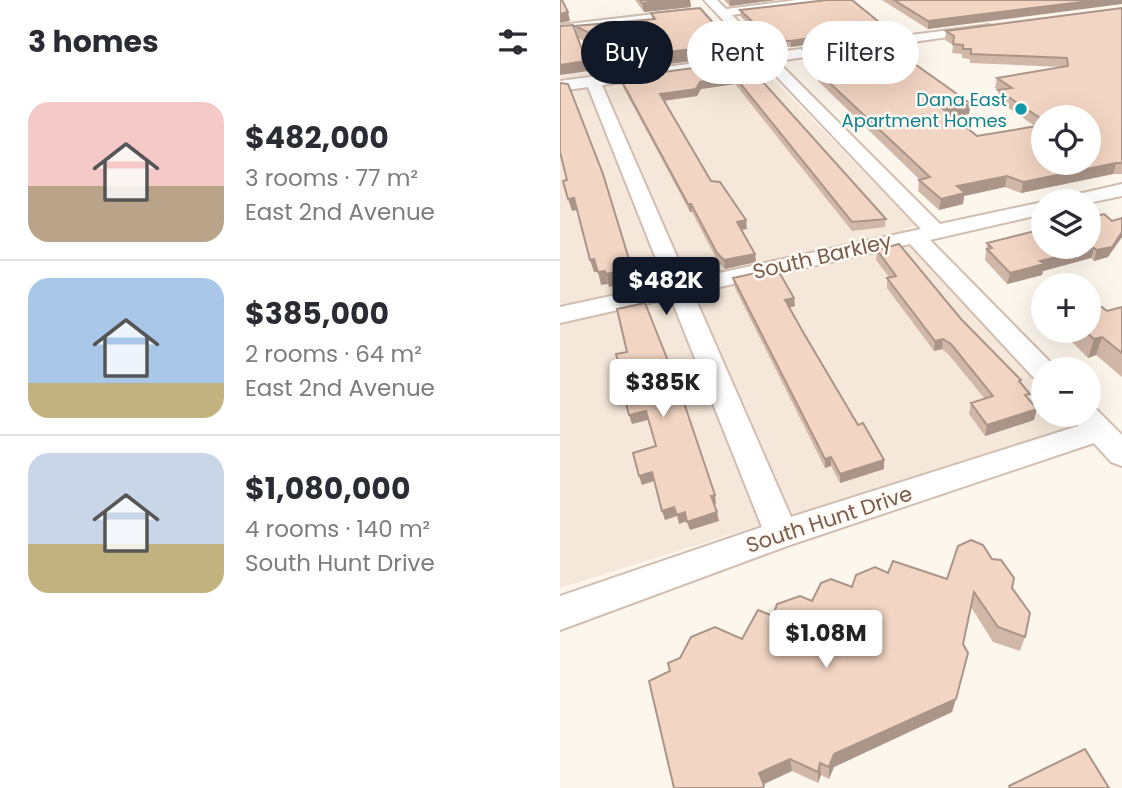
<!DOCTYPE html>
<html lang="en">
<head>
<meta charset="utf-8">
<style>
  body { margin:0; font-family:Poppins,sans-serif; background:#f7f7f7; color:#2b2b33; height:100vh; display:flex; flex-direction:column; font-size:26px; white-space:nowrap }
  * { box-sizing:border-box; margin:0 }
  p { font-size:23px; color:#7c7c81 }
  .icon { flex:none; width:38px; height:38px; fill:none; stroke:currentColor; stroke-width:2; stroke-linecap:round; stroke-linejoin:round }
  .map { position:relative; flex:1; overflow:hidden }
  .panel { display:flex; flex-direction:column; background:#fff; width:560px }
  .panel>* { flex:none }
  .hud { position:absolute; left:21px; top:21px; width:436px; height:63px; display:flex; gap:14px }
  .buttons { position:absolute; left:471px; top:105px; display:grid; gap:14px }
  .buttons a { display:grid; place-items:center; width:70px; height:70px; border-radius:50%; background:#fff; box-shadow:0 7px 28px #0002; font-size:35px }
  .price { position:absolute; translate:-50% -60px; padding:0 16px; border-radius:7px; background:#fff; color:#222; font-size:23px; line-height:46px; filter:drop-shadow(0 2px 4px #0008) }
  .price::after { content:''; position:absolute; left:50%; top:42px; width:21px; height:16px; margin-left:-10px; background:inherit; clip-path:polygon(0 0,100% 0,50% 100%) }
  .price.active { background:#111827; color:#fff }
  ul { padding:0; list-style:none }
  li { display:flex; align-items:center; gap:21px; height:175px; padding:0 28px }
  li+li { border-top:2px solid #e1e1e2 }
  li span { display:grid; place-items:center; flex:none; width:196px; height:140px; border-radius:21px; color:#555 }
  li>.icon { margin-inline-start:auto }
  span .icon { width:84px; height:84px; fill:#fffc; stroke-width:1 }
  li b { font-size:30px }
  h2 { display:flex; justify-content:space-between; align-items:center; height:84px; padding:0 28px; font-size:30px }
  .chip { padding:0 24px; border-radius:32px; background:#fff; box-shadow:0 7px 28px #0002; font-size:24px; line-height:63px }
  .chip.active { background:#111827; color:#fff }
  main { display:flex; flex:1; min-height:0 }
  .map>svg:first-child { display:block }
  .residential { fill:#f5e8da }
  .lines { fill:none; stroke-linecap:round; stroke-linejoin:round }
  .minor-casing { stroke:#d1beb0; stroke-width:4 }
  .minor { fill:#fff; fill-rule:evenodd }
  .wall { fill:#d1b7a8; fill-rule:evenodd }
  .shaded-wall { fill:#aa9588 }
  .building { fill:#f3d5c3; stroke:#aa9588; stroke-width:2 }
  .culture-dot { fill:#0f9aa8; stroke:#fffaf3; stroke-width:2.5 }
  .labels { text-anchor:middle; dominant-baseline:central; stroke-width:5; stroke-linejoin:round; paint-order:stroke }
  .far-culture-label { font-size:18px; fill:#0d838f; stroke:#fffaf3; text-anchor:end }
  .street-label { font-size:21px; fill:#7a5c4d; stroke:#fffaf3 }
</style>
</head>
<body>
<main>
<section class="panel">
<h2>3 homes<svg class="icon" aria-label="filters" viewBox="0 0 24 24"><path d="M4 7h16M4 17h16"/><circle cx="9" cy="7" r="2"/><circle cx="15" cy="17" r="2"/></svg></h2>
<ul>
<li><span style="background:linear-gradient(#f6c9c9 60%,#b9a48a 0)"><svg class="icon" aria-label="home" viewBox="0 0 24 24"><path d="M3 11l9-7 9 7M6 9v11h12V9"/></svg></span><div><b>$482,000</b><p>3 rooms · 77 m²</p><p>East 2nd Avenue</p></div></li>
<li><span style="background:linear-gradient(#a9c7e8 75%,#c2b280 0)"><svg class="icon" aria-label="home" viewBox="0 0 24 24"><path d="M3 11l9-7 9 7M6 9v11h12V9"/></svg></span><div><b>$385,000</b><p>2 rooms · 64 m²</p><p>East 2nd Avenue</p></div></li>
<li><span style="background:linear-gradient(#c9d6e8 65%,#c2b280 0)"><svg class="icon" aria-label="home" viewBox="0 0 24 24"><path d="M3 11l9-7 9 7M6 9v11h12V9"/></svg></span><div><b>$1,080,000</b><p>4 rooms · 140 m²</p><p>South Hunt Drive</p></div></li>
</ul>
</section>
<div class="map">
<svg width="562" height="788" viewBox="0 0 562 788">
  <rect width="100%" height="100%" fill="#fdf6ec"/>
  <path class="residential" d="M169,34L357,226L344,229L483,382V415H513L521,424L0,588V55Z"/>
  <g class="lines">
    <g class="minor-casing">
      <path id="minor" d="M144,0H157L166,9L237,0H272L266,4L172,15L210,53L429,25L430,28L424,32L217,61L380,224L483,202V214L370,240L493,365L495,369H483V380L473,377L350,244L133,293L231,517L518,426L513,417L528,415V407L537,410L562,435V466L551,462L534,443L230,545L0,630V596L202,527L111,298L0,323V307L106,284L28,87L0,91V81L196,55ZM203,62L361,229L127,280L42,85Z
        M129,10L135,14L133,17L0,33V25Z
        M562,184V196L528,203L502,201L505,197Z"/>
    </g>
    <use href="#minor" class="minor"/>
  </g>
  <path class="wall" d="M75,0H130L131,7L84,12Z
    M164,0H216L170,6Z
    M322,0H562L368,29Z
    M562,8V174H553L461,193L445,187L404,196L403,204L379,210L358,191L359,179L258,81V72L243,59V50L409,114L394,117L417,136L475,126L437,100L439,90L435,88L437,78L503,67L410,63V59L402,58V54L392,53L393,45L385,40L386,31ZM483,117L528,163H483Z
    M180,10L324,33L231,47L212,46L181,17Z
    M91,13L174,55L79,68L18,38L15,26L92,19Z
    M184,61L326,219L325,227L292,231L175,84L141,89L137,96L104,101L151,181L187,229L181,230L195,254L196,262L165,269L158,262L132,212H130L62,85L60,78Z
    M528,218L548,257L534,261L531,258L483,271L482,275L447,284L425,260L427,243Z
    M317,250L401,319L461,380V383L468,400L474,420L425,436L409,414L411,403L425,399L389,355L382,349L374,351L327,288V278L329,277L316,260Z
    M207,274L235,306L229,308L324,469L280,483L271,466L265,468L174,286L173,278Z
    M562,307V377L536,355L528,358L504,334L505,331H528Z
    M328,573L387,579L452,588L465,637L460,651L433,642L411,607L403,644L392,712L274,767L269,779L261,775L258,783L232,771L203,784L182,639L213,616Z"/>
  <path class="shaded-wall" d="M105,0H130L131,7L84,12L82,3Z
    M169,0H216L170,6Z
    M538,0H562V4L368,29V21Z
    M8,12L10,21L0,23V14Z
    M324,26V33L231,47V41Z
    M172,44L174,55L79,68L76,56Z
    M26,61L29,71L0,75V65Z
    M175,77V84L141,89L137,96L101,101L100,94L140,82Z
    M411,104L409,114L382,119L383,109Z
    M556,163L553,174L461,193L463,182Z
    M447,176L445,187L404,196L403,204L379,210L381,199L397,186Z
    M14,198L17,210L12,211L8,199Z
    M128,204H131L132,212H130Z
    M186,220L187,229L178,230L177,222Z
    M562,232V237L548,257L534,261L537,250Z
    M534,248L531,258L483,271L482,275L447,284L450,273L480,261Z
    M195,254L196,262L165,269L164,260Z
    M34,259L38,272H34L30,260Z
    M72,269L75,282L49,287L46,274Z
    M45,271L48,284L41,285L38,272Z
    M234,298L235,306L225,309V300Z
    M542,337L536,355L528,358L534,339Z
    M383,339L382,349L374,351L375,341Z
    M477,409L474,420L425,436L427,425Z
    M86,411L88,420L72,424L69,415Z
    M271,457V466L265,468V459Z
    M324,460V469L280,483V474Z
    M92,472L94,481L82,485L79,476Z
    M155,495L156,504L153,505L151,496Z
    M114,507L117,516L105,520L102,511Z
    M125,512L127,521L119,524L117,515Z
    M157,512L159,521L130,530L127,522Z
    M396,699L392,712L274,767L269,779V767L274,754Z
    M230,759L232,771L202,785L199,773Z
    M260,763L261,775L258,783V772Z"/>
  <path class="building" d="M0,0H2L8,12L0,14Z
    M80,0H105L82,3Z
    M267,0H292L324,26L231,41L212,40L180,10Z
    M334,0H538L368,21Z
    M140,8L172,44L76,56L15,26L95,19L91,13Z
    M562,8V163H556L463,182L447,176L397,186L405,193L381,199L359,180L370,177L258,72L266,70L243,50L321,40L411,104L383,109L417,136L483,125V163H528V117H483V120L438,90L452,88L437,78L508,66L507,58L411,54V49H403V45L393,44L394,36L386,31Z
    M13,25L26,61L0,65V26Z
    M184,61L326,219L292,222L175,77L140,82L136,89L100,94L151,181L160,182L186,220L177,222L195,254L164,260L157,253L131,204H128L60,78Z
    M0,83L8,84L43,174L72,269L46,274L45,271L38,272L34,259L30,260L14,198L8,199L3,181L7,180L0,152Z
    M544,214L552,221L562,218V232L552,247L537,250L534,248L480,261L484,264L450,273L427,249L432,248L427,243L483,229V247H528V218Z
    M339,244L401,319L461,380L459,381L470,394L465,395L477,409L427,425L411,403L433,396L391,344L383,339L375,341L327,278L336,276L317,250Z
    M205,271L207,274L219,272L234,298L225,300L243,332L298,425L303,423L324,460L280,474L271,457L265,459L173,278Z
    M85,303L120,391L155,495L151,496L157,512L127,522L125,512L117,515L114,507L102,511L92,472L79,476L73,453L96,446L86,411L69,415L63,391L66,390L56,354L67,352L57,309Z
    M542,307L547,311L562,307V353L542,337L534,339L525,331H528V310Z
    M411,540L423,545L432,559L441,560L454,578L452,588L470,613L465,637L438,627L414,592L403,644L408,653L396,699L274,754L269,767L260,763L258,772L230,759L199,773L204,785L203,788H114L89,681L110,671L108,663L120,658L131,637L155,627L182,639L198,610L213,616L217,604L240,596L252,601L261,583L271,579L292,587L296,575L315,567L328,573L333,561L387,579L398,546Z
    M525,749L549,788H450L449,786Z"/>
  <circle class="culture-dot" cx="461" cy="109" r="7"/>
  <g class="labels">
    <g class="far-culture-label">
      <text x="447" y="99">Dana East<tspan x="447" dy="21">Apartment Homes</tspan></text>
    </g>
    <g class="street-label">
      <text transform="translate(262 256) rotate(-13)">South Barkley</text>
      <text transform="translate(269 519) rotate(-18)">South Hunt Drive</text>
    </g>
  </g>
</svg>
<div class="buttons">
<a><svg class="icon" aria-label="locate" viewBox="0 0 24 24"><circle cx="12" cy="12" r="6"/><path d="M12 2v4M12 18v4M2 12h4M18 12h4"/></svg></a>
<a><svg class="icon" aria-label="layers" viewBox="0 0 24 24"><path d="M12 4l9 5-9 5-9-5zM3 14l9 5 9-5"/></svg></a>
<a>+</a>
<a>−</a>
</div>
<b class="price active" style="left:106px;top:317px">$482K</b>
<b class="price" style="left:103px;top:419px">$385K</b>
<b class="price" style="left:266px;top:670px">$1.08M</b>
<div class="hud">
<a class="chip active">Buy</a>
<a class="chip">Rent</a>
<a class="chip">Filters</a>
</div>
</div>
</main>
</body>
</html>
